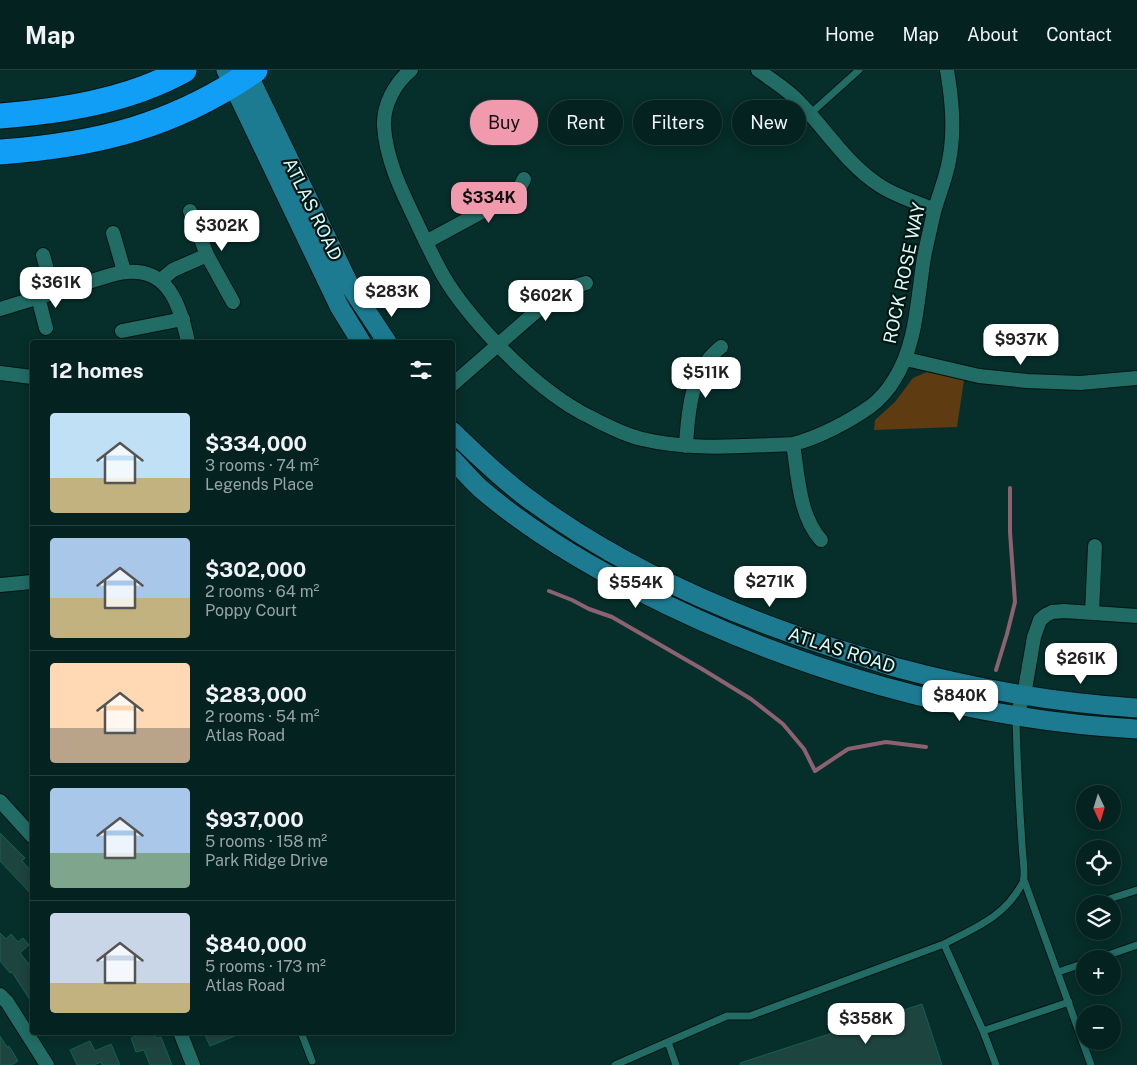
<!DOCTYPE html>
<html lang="en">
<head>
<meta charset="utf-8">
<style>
  body { margin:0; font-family:"Public Sans",sans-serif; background:#122f2d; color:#f1f3f6; height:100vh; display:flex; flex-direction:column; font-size:19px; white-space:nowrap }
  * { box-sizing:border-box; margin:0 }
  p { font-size:16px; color:#97a4a5 }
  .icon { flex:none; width:28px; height:28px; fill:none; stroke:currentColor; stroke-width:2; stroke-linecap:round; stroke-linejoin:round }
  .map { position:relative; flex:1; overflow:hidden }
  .sheet { position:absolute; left:30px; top:270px; width:425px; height:695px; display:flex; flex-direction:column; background:#042220; border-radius:5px; box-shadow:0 2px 12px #0003,0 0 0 1px #253f3e }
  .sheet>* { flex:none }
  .banner { position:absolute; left:470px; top:30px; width:475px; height:45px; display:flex; gap:10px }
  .needle { width:32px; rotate:176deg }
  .buttons { position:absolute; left:1076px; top:715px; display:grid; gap:10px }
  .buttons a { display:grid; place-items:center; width:45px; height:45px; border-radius:50%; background:#042220; box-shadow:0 2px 12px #0003,0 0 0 1px #253f3e; font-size:25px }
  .price { position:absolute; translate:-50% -42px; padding:0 11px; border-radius:10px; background:#fff; color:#222; font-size:16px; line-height:32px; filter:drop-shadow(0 1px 2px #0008) }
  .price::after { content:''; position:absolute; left:50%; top:30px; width:15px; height:11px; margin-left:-8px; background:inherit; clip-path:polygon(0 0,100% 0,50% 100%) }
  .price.active { background:#f29aad; color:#111 }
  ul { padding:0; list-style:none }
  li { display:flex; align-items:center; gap:15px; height:125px; padding:0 20px }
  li+li { border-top:1px solid #253f3e }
  li span { display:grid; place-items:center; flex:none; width:140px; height:100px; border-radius:5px; color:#555 }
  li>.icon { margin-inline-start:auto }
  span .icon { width:60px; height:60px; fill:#fffc; stroke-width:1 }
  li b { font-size:21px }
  h2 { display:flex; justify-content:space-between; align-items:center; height:60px; padding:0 20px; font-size:21px }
  .tag { padding:0 18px; border-radius:22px; background:#042220; box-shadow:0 2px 12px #0003,0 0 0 1px #253f3e; font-size:18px; line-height:45px }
  .tag.active { background:#f29aad; color:#111 }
  header { display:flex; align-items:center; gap:30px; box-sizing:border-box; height:70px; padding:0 25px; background:#042220; border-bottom:1px solid #253f3e }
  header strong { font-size:24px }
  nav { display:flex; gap:28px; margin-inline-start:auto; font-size:18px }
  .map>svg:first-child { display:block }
  .green { fill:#5f3b12 }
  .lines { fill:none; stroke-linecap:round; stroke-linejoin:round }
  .stream { stroke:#8c6170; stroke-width:4 }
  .building { fill:#1e443f; stroke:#11615a }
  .lane-casing { stroke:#011412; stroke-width:9 }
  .street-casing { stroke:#011412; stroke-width:16 }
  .secondary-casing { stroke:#011412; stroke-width:21 }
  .highway-casing { stroke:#011412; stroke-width:27 }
  .lane { stroke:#216c65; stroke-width:7 }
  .street { stroke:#216c65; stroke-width:14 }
  .secondary { stroke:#1c7b91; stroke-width:19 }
  .highway { stroke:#119ef7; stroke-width:25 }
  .labels { text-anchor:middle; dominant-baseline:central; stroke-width:4.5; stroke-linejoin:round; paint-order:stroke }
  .street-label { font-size:18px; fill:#d9fcf6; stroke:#001512 }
</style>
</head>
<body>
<header>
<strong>Map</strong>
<nav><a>Home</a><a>Map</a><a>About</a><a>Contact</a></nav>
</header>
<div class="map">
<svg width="1137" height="995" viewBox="0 0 1137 995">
  <rect width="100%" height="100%" fill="#062e2a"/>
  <path class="green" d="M927,302L964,310L957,357L874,360L875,350L895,332L913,308Z"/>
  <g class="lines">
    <path class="stream" d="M549,521L572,530L589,539L612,547L702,599L751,629L783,654L804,679L815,701L848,679L886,672L926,677
      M996,600L1007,564L1015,532L1010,462V418"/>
  </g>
  <path class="building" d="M0,763L25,788L22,791L32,802V825L0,791Z
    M0,863L6,869L11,864L18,872L23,868L29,875L20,883L32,898V933L12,902L10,903L0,891Z
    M922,934L942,995H740V993Z
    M145,962H154L156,968L161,967L172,995H150L144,980L136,982L131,968Z
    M212,962H242V963L210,976L205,965Z
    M0,966L7,977L9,976L18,991L12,995H0Z
    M90,971L95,981L111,974L120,995H102L101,992L94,995H77L70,980Z"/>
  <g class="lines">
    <g class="lane-casing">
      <path id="lane" d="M810,44L859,0
        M1024,810L1091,995
        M1106,830L1137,820
        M1097,889L1137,875
        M1058,902L1085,893
        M983,961L1069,932
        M301,962L312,991
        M668,972L676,995
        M615,995L727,946H750L944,874
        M996,995L983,961L944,874C976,857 1005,847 1023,812C1026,805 1022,783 1022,774C1019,732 1017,690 1016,648"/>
    </g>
    <g class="street-casing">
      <path id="street" d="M411,0C395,13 383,35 384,56C386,89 401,120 415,149C424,168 433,188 444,207C458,231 479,255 498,275C525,303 555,330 590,347C605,355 625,365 642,369C692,381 743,376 793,374C818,368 850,351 871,336C879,330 889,319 894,310C918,273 917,225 925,182C928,169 931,155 934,142C939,124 946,108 949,91C955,60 952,30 947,0
        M758,0C770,9 784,17 795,28C824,56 844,92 879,115C895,126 917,132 934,140
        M190,141L207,185L233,232
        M113,163L124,201
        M426,172L509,127L520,117L524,109
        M43,185L53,222
        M161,210L173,200L207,185
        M38,227L46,258
        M0,239L111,205C164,190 179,228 188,272
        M122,261L183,249
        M906,289L979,306L1027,311L1080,313L1137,308
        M0,303L32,307
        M452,315L555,225L565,219L586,213
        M793,374C798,405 799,446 821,470
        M686,376C688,341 691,300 721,277
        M0,515L32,512
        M1092,543L1095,476
        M1016,646L1024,625L1034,567L1040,550L1046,545L1052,542L1064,541L1137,546
        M0,731L32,766
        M0,925L7,932L47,995
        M180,962L193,995"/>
    </g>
    <g class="secondary-casing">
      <path id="secondary" d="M226,0L339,236L361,272
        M246,0L350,216L387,272
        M452,361C476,384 499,407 526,427C618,496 727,544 837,579C858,585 878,592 898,598C976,619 1057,633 1137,638
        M452,389C462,399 471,410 481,419C529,460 584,493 639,521C791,599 966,650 1137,659"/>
    </g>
    <g class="highway-casing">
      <path id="highway" d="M0,46C62,41 128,31 184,0
        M0,82C97,75 174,56 255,0"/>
    </g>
    <use href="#lane" class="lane"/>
    <use href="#street" class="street"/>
    <use href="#secondary" class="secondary"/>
    <use href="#highway" class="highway"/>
  </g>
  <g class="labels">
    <g class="street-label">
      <text transform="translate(313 139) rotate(64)">ATLAS ROAD</text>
      <text transform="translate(904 203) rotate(-78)">ROCK ROSE WAY</text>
      <text transform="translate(842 580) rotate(18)">ATLAS ROAD</text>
    </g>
  </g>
</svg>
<div class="buttons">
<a><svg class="needle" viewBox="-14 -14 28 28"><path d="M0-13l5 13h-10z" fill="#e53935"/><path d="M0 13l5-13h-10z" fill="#97a4a5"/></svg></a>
<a><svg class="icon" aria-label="locate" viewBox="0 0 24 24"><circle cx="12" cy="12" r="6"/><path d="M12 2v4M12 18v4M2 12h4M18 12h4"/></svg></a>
<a><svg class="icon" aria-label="layers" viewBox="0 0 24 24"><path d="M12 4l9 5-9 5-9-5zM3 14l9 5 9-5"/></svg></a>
<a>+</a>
<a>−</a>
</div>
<b class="price active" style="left:489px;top:154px">$334K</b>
<b class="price" style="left:222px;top:182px">$302K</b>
<b class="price" style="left:56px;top:239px">$361K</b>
<b class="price" style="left:392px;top:248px">$283K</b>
<b class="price" style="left:546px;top:252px">$602K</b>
<b class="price" style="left:1021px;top:296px">$937K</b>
<b class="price" style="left:706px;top:329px">$511K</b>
<b class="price" style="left:770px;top:538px">$271K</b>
<b class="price" style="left:636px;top:539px">$554K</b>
<b class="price" style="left:1081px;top:615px">$261K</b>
<b class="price" style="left:960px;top:652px">$840K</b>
<b class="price" style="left:866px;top:975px">$358K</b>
<div class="banner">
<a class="tag active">Buy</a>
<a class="tag">Rent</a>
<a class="tag">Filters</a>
<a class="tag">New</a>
</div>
<section class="sheet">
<h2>12 homes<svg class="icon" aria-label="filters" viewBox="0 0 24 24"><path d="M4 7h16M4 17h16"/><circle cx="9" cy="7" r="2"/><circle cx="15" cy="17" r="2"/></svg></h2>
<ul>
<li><span style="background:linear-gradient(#bfe0f5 65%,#c2b280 0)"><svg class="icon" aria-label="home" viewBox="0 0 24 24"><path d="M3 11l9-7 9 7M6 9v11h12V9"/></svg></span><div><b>$334,000</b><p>3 rooms · 74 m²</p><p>Legends Place</p></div></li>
<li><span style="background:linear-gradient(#a9c7e8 60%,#c2b280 0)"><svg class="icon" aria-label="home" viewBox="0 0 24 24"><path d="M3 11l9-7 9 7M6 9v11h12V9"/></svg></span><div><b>$302,000</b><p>2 rooms · 64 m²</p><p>Poppy Court</p></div></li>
<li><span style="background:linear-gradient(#ffd9b3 65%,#b9a48a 0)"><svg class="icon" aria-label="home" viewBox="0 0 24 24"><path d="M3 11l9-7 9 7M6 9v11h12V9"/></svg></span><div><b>$283,000</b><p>2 rooms · 54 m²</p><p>Atlas Road</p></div></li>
<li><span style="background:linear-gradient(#a9c7e8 65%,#7fa58c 0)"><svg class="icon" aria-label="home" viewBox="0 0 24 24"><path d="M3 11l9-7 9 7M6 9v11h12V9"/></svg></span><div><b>$937,000</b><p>5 rooms · 158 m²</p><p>Park Ridge Drive</p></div></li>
<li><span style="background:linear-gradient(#c9d6e8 70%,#c2b280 0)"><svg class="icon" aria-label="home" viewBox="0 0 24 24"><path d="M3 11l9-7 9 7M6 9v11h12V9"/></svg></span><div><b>$840,000</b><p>5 rooms · 173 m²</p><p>Atlas Road</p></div></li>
</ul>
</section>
</div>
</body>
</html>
